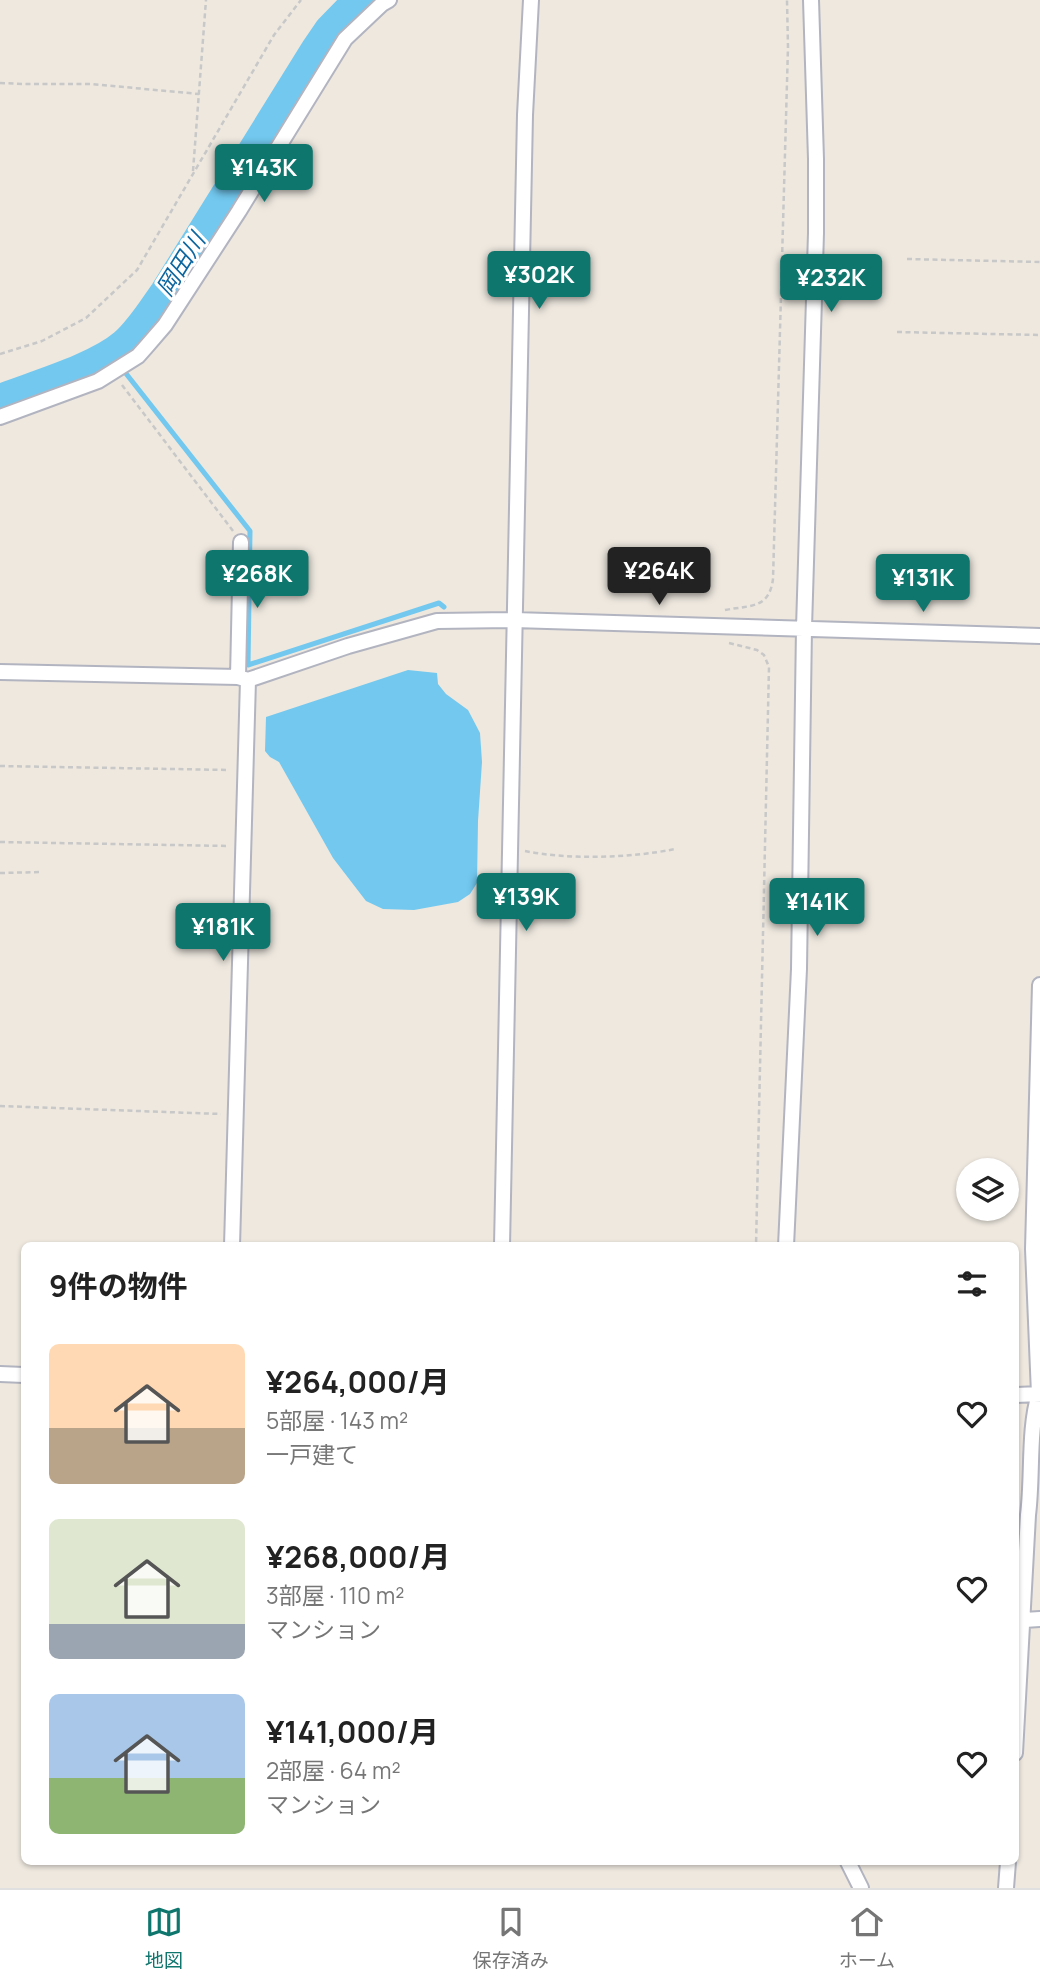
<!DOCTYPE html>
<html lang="ja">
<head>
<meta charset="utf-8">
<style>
  body { margin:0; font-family:Manrope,"Noto Sans JP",sans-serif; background:#f6f6f6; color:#222; height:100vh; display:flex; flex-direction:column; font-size:26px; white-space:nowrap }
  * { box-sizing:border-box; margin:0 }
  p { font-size:23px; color:#767676 }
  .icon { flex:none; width:38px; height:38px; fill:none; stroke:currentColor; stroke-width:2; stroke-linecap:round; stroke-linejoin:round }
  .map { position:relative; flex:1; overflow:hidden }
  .drawer { position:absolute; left:21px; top:1242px; width:998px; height:623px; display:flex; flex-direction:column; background:#fff; border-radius:10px; box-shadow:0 2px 5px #0004 }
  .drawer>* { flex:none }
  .controls { position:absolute; left:956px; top:1158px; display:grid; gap:14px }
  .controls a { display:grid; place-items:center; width:63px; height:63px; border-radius:50%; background:#fff; box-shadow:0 2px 5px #0004; font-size:35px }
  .price { position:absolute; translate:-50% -60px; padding:0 16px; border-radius:7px; background:#0f766e; color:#fff; font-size:23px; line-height:46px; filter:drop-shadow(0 2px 4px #0008) }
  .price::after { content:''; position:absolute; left:50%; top:42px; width:21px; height:16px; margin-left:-10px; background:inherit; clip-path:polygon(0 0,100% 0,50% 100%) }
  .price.selected { background:#222; color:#fff }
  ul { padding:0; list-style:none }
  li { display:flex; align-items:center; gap:21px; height:175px; padding:0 28px }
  li span { display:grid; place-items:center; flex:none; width:196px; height:140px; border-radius:10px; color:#555 }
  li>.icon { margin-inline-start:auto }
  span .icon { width:84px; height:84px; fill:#fffc; stroke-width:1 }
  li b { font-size:30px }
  h2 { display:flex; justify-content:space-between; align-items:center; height:84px; padding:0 28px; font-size:30px }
  .tab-bar { display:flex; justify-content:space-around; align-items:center; height:98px; border-top:2px solid #e0e0e0; background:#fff; font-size:19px; color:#767676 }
  .tab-bar a { display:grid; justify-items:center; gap:4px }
  .tab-bar .selected { color:#0f766e }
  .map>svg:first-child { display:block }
  .water { fill:#72c8ef }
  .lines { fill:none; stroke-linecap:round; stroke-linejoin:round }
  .stream { stroke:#72c8ef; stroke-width:5 }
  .river { stroke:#72c8ef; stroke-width:30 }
  .street-casing { stroke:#b2b4c0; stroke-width:18 }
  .path { stroke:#c8c8c8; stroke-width:2.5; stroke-dasharray:5 3.5; stroke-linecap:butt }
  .street { stroke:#fff; stroke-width:14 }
  .labels { text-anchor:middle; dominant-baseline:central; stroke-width:6; stroke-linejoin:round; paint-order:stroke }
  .water-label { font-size:23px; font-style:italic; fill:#0d66a0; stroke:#fff }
</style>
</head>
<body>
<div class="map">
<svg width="1040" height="1888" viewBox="0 0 1040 1888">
  <rect width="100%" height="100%" fill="#eee8df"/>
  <path class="water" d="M408,670L437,673L438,684L446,694L468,710L480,733L482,762L478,821L477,883L470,894L458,902L414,910L383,909L366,901L333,858L279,762L270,757L265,751L266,717Z"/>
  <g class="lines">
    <path class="stream" d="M112,352L124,371L250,531L248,665L439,603L444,607"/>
    <path class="river" d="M0,399C36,385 96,368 124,344C141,329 152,310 165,292L316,49L329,30L358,0"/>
    <g class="street-casing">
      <path id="street" d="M0,417L98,381L138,356L146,347L165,325L239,211L345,39L382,4L389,0
        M0,672L238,677L248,680L348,646L437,621L514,620L1040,636
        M238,677L241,542
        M232,1246L248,680
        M502,1246L525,115L531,0
        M786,1246L799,969L804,628L816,233V159L811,0
        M0,1374L24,1375
        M1015,1395L1040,1394
        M1024,1620L1040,1619
        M1015,1753L1028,1515C1033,1476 1028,1430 1039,1394L1033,1249L1040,985
        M848,1862L861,1888
        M1006,1888L1008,1862"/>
    </g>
    <path class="path" d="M0,83L25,84H91L199,94
      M193,171L206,0
      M907,259L1040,262
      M897,332L1040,335
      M0,354L42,341L86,318L137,270L274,35L301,0
      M122,385L233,531
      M725,610C751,605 769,609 773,579L788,47L787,0
      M729,643L757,650L764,655L769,667L756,1246
      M0,766L229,770
      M0,842L229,846
      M525,851C569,860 631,858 675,849
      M0,873L41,872
      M0,1106L221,1114"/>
    <use href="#street" class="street"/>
  </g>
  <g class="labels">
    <g class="water-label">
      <text transform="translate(180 264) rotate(-58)">岡田川</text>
    </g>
  </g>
</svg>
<div class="controls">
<a><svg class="icon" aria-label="layers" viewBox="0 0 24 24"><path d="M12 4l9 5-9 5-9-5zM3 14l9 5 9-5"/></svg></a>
</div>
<b class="price" style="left:264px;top:204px">¥143K</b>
<b class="price" style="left:539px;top:311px">¥302K</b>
<b class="price" style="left:831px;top:314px">¥232K</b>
<b class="price selected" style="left:659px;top:607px">¥264K</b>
<b class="price" style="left:257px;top:610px">¥268K</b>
<b class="price" style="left:923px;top:614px">¥131K</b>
<b class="price" style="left:526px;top:933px">¥139K</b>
<b class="price" style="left:817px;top:938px">¥141K</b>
<b class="price" style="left:223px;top:963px">¥181K</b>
<section class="drawer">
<h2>9件の物件<svg class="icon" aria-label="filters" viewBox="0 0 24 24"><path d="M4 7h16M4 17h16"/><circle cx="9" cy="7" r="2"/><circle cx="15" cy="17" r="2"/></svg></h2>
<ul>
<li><span style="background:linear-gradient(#ffd9b3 60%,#b9a48a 0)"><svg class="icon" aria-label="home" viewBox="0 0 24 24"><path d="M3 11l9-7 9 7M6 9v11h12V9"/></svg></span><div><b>¥264,000/月</b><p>5部屋 · 143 m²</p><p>一戸建て</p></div><svg class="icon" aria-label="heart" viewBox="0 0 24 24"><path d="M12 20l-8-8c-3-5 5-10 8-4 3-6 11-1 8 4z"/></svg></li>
<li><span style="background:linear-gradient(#dfe7d0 75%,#9aa5b1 0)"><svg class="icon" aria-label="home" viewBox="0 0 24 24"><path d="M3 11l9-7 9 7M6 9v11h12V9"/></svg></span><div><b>¥268,000/月</b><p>3部屋 · 110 m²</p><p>マンション</p></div><svg class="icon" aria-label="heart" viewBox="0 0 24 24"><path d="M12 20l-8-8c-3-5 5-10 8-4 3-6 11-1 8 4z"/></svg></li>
<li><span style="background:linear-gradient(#a9c7e8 60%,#8fb573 0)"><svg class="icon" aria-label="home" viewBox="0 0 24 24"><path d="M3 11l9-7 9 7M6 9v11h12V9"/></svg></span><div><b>¥141,000/月</b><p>2部屋 · 64 m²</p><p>マンション</p></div><svg class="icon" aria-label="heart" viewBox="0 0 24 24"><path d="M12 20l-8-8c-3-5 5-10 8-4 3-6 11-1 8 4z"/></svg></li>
</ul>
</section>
</div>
<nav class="tab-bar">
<a class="selected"><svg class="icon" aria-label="map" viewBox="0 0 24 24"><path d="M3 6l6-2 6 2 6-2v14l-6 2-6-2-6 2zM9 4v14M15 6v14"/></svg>地図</a>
<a><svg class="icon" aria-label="saved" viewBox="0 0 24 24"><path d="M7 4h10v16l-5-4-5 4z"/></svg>保存済み</a>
<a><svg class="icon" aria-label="home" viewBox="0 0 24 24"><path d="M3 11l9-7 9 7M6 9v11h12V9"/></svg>ホーム</a>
</nav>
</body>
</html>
